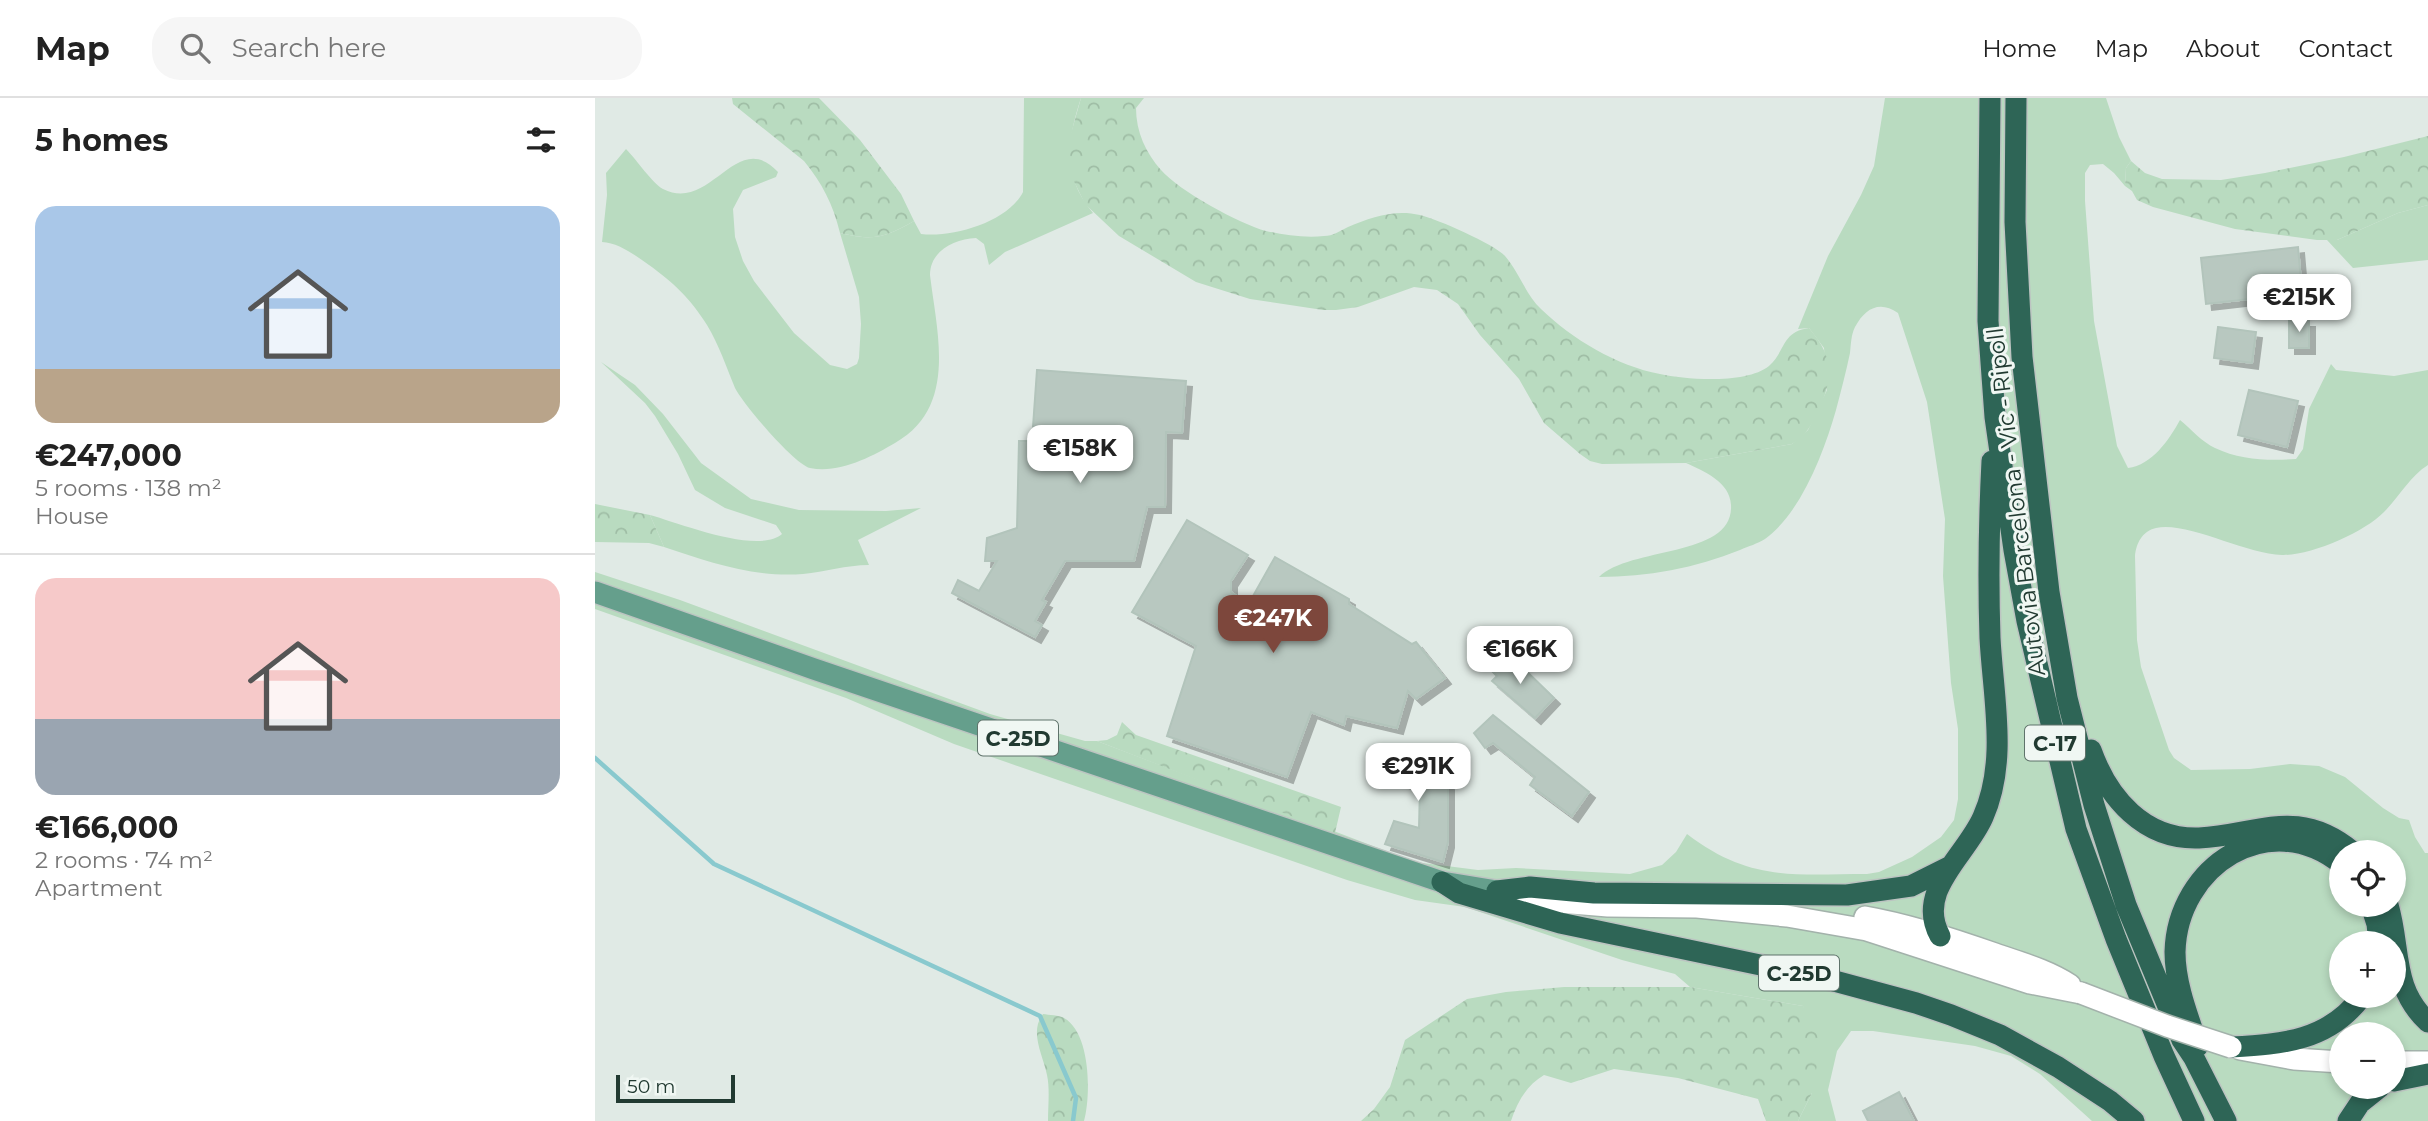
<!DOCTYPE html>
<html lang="en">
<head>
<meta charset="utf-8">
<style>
  body { margin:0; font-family:Montserrat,sans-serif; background:#f6f6f6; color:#222; height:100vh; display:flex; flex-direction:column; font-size:26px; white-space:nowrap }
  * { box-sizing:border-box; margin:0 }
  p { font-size:23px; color:#767676 }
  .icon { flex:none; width:38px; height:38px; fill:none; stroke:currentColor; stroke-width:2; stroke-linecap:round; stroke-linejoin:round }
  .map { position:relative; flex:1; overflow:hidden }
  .sheet { display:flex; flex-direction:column; background:#fff; width:595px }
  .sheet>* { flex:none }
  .fabs { position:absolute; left:1734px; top:742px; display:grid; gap:14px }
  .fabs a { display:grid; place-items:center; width:77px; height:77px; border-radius:50%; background:#fff; box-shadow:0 4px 10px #0003; font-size:35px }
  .scale { position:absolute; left:21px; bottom:18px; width:119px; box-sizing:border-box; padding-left:7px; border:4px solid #213a31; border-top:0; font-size:19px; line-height:24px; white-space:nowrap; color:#213a31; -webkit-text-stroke:5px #f0f7f3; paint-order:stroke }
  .price { position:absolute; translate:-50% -60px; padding:0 16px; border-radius:14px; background:#fff; color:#222; font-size:23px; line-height:46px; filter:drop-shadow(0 2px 4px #0008) }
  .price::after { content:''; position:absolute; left:50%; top:42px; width:21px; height:16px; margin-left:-10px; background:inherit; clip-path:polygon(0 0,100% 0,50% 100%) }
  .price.active { background:#7d473c; color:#fff }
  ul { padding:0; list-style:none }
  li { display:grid; align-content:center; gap:14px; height:371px; padding:0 35px }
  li+li { border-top:2px solid #e0e0e0 }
  li span { display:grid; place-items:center; height:217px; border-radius:21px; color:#555 }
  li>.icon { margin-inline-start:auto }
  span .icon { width:126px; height:126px; fill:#fffc; stroke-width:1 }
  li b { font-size:30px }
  h2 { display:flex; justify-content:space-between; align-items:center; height:84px; padding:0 35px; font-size:30px }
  header { display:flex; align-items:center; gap:42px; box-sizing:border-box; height:98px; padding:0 35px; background:#fff; border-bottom:2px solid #e0e0e0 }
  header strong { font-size:33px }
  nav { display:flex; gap:38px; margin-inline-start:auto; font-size:24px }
  .search { width:490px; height:63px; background:#f6f6f6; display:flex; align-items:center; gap:18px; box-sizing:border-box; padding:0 24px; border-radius:28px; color:#767676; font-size:26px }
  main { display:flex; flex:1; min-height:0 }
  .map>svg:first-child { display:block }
  .green { fill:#b9dbc0; fill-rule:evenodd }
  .forest { fill:url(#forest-crowns) }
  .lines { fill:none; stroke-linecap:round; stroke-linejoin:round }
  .stream { stroke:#89c9ce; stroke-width:4.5 }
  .building { fill:#b8c8c0; stroke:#b2c4bb; stroke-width:2; filter:url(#shadow) }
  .minor-casing { stroke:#a3b2ab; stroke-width:24 }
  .major-casing { stroke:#bcc4c1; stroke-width:24 }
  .highway-casing { stroke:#bcc4c1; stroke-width:24 }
  .minor { stroke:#fff; stroke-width:21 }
  .major { stroke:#659f8c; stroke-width:21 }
  .highway { stroke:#2e6556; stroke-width:21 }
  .minor-bridge-casing { stroke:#a3b2ab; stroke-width:24; stroke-linecap:butt }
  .minor-bridge { stroke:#fff; stroke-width:21 }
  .labels { text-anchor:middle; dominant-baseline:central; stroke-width:6; stroke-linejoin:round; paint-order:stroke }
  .shield { fill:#f0f7f3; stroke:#5f736b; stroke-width:2 }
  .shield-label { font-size:21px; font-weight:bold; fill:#213a31 }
  .street-label { font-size:23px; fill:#213a31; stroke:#f0f7f3 }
</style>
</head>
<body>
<header>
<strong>Map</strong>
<div class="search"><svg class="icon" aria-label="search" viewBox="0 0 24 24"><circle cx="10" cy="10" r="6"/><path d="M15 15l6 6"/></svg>Search here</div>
<nav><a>Home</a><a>Map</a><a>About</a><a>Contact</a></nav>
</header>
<main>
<section class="sheet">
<h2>5 homes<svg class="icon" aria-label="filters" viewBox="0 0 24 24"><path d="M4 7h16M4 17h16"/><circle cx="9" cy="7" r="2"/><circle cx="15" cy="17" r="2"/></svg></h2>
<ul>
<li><span style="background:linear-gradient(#a9c7e8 75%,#b9a48a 0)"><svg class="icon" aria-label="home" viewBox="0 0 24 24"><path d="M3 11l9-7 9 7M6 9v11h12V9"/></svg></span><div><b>€247,000</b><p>5 rooms · 138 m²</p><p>House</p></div></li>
<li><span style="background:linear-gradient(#f6c9c9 65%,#9aa5b1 0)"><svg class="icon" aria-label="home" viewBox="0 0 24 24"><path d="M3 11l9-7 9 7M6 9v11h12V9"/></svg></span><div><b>€166,000</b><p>2 rooms · 74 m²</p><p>Apartment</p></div></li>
</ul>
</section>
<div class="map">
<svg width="1833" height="1023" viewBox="0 0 1833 1023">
  <defs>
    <pattern id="forest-crowns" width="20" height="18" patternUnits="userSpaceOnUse" patternTransform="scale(1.75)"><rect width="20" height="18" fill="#b9dbc0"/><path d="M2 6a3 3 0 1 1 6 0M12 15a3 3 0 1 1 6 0" fill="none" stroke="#9fbda5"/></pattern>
    <filter id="shadow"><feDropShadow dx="6" dy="6" stdDeviation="0" flood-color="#0004"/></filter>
  </defs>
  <rect width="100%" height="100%" fill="#e0eae5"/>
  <path class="green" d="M429,0H486C472,43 467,78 498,115L410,154L394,167L389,146L381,140C359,141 335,153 335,177C342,236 363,309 300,345C276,359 244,376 215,370C199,366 148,306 140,290C131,268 124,247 112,227C95,200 79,185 54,167C40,157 24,145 7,144L12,97L11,75L31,51C42,62 57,85 68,91C116,116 141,29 183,74L181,79L148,92L138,111L140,139L148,163L159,183L199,235L235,267L252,271L262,266L264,260L266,226L264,199L245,135C279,143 289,140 319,123L326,136C357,140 413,124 428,94Z
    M1290,0H1511L1524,39L1536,63L1531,70L1530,88L1519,75L1508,66L1495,67L1490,75V103L1499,223L1522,348L1533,370C1557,367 1574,342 1585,322C1596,331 1607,344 1620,350C1645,362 1674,363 1701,361L1708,351L1714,311L1736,266L1741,272L1799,278L1833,272V367C1815,378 1804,399 1789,414C1770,434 1715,458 1687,457C1650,456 1592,423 1561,430C1547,433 1541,446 1540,458L1542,542L1546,569L1574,652L1579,660L1596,672L1655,671L1695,666L1724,668L1750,679L1788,710L1804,720L1814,722L1820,739L1830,755H1833V1023H1497L1445,976L1416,958L1380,948L1278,933H1256L1242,953L1233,992L1241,1023H1203L1217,995L1208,908L1095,889L1080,876L1027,862L870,809L820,802L752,782L359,646L251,600L0,511V474L85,502L395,616L490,643H502L820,764L883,772L921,770L1035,776L1067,767L1081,754L1092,736C1155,784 1198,776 1272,776L1284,774L1317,759L1346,739L1359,722L1363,701V631L1356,585L1348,478L1350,421L1332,304L1303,215C1285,202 1270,210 1260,229C1256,237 1256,246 1255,255C1251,274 1246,293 1241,312C1229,354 1206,415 1170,441C1162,446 1154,448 1145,452C1101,470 1052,479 1004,479C1036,448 1139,460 1136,407C1135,384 1109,373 1091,365L1197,346L1213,332L1232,292L1229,250L1214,230L1203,231L1233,158L1266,97L1279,68ZM1746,754H1799V807H1746ZM1746,845H1799V898H1746ZM1746,936H1799V989H1746Z
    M1833,107V162L1758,170L1732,142H1742L1803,115Z
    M6,264L40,287L68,316L106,365L156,401L204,412L291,413L326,410L263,442L274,467C251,467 230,474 208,476C161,480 113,464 69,449L55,417C84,425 163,457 187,436L181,427L130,410L100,392L83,356L60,318L50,305Z"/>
  <path class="forest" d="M137,0H224L265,42L306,96L319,123C289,140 279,143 245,135C238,106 227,85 209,63L138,6Z
    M486,0H549L541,10C541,34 551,55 566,72C584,93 645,126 671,133C689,137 710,140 729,138C738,138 745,133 753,129C776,119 800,111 825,117C842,121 899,146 910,158C924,174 931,197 946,211C977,241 1022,268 1065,276C1092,282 1152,286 1174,268C1191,253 1186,234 1214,230C1238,258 1239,278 1224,312C1217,326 1211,338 1197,346L1091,365L1007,366L995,363L985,356L949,325L924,281L885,237L863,206L842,192L819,189L763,209L741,212H728L655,201L601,184L524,138L490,106L475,75V39Z
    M1833,38V107L1803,115L1742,142H1722L1640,131L1558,109L1542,102L1537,93L1530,88L1531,70L1536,63L1550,75L1567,81L1626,82L1670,75L1749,59Z
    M0,406L55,417L69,449L54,445L0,444Z
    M527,624L541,637L746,709L740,735L502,643L512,642L522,637Z
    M969,889H1095L1208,908L1226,944L1217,995L1203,1023H1171L1163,1001L1083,980L1019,971L976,985L949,977C932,987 922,1004 916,1023H766L779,1011L795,989L810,942L872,901L911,894Z
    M448,916C454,917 464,917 469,920C496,935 496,998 489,1023H453C453,1008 455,991 452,977C448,957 434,934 448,916Z"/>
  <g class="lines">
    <path class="stream" d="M0,660L119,766L445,918L481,1000L478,1023"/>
  </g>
  <path class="building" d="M1703,149L1707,195L1611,206L1606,160Z
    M1694,223H1714V250H1694Z
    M1623,229L1661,234L1657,265L1619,260Z
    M442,272L591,283L587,335L571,334L570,409H552L539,463H470L447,502L451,504L440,523L447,527L440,539L357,495L363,482L384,493L402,463H390L392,440L422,430L424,343H437Z
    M1654,292L1703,303L1692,349L1643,337Z
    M592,422L653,457L636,483V494L653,507L680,459L754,501V506L817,546L821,544L850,580L821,601L813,593L802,630L751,618L749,627L716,614L692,679L572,638L601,548L537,514Z
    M904,555L923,572L926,568L959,600L940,620L897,583L902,578L892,568Z
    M898,617L994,694L977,718L935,687L940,679L898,645L890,650L879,635Z
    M798,646L836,658L834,682L853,686V744L848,764L790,746L799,723L824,730L825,688L781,678L788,651Z
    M1304,994L1319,1023H1273L1268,1013Z"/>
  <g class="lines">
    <g class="minor-casing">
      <path id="minor" d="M904,794L941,802L1013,808L1102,809L1192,818L1272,832L1435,885L1486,895
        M1270,819C1315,827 1358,841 1400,856C1426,865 1452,872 1475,887
        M1645,951L1699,961L1746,964
        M1799,964H1833"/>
    </g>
    <g class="major-casing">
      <path id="major" d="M0,494L219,571L847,784L902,793"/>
    </g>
    <g class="highway-casing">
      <path id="highway" d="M1395,0L1393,223L1400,319L1419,452L1432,523L1481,731L1521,841L1569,958L1599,1023
        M1421,0L1420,124L1427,259L1454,494L1472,600L1499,707L1531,807L1587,942L1599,960L1631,1023
        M1496,652C1513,700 1549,742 1604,740C1664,737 1702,708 1758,754
        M847,784L864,795L965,825L1232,881L1321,905L1356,917L1405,937L1463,969L1515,1003L1539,1023
        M902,793L935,789L999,795L1252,797L1316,788L1354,769
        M1776,807L1782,826L1784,845
        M1793,807C1806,850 1796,890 1833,924
        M1345,838C1320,793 1371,758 1388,719C1413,663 1398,599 1395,540C1393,481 1394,422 1397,363
        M1603,948C1593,918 1580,886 1580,854C1582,768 1674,708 1746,766
        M1636,949C1688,946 1734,943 1767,898
        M1799,983L1833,976
        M1753,1023L1765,1005L1785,989"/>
    </g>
    <use href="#minor" class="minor"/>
    <use href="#major" class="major"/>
    <use href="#highway" class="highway"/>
    <g class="minor-bridge-casing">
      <path id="minor-bridge" d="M1486,895L1572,928L1636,949"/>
    </g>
    <use href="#minor-bridge" class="minor-bridge"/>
  </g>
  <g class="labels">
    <g class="shield">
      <rect x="383" y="622.5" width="80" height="35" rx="5"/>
      <rect x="1430" y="627.5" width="60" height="35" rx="5"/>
      <rect x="1164" y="857.5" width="80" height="35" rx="5"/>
    </g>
    <g class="shield-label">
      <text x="423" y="640">C-25D</text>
      <text x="1460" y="645">C-17</text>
      <text x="1204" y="875">C-25D</text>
    </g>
    <g class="street-label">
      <text transform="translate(1421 404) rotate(-97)">Autovia Barcelona - Vic - Ripoll</text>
    </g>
  </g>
</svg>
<div class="fabs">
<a><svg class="icon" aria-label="locate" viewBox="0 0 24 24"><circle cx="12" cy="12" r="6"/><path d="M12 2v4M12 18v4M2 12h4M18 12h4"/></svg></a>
<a>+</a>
<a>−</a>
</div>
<div class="scale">50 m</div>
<b class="price" style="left:1704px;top:236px">€215K</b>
<b class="price" style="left:485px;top:387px">€158K</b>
<b class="price active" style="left:678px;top:557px">€247K</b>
<b class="price" style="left:925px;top:588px">€166K</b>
<b class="price" style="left:823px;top:705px">€291K</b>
</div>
</main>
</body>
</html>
